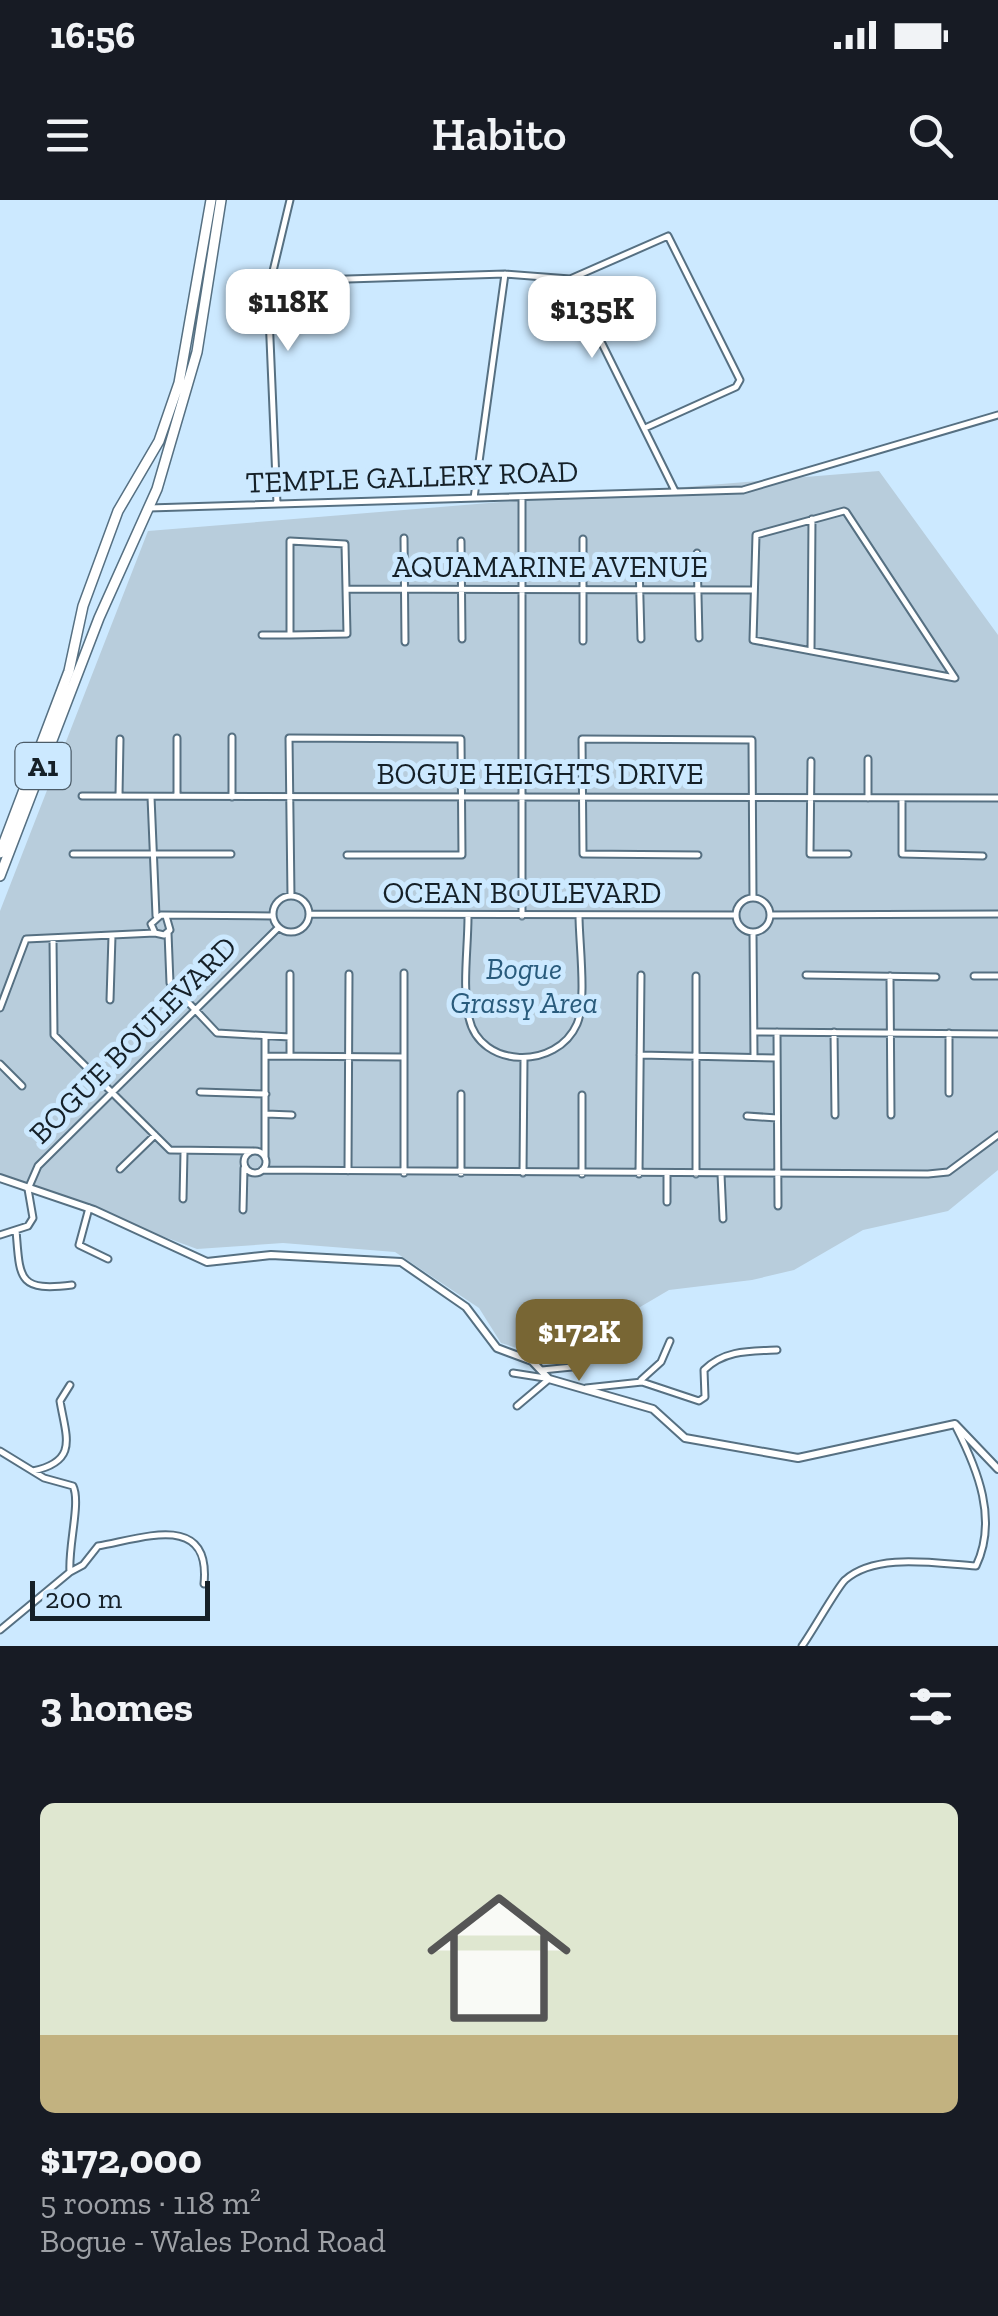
<!DOCTYPE html>
<html lang="en">
<head>
<meta charset="utf-8">
<style>
  body { margin:0; font-family:"Zilla Slab",serif; background:#20242c; color:#f1f3f6; height:100vh; display:flex; flex-direction:column; font-size:38px; white-space:nowrap }
  * { box-sizing:border-box; margin:0 }
  p { font-size:32px; color:#9ea1a6 }
  .icon { flex:none; width:55px; height:55px; fill:none; stroke:currentColor; stroke-width:2; stroke-linecap:round; stroke-linejoin:round }
  .map { position:relative; height:1446px; overflow:hidden }
  .panel { display:flex; flex-direction:column; background:#171b24; flex:1 }
  .panel>* { flex:none }
  .scale { position:absolute; left:30px; bottom:25px; width:180px; box-sizing:border-box; padding-left:10px; border:5px solid #152028; border-top:0; font-size:28px; line-height:35px; white-space:nowrap; color:#152028; -webkit-text-stroke:8px #cce9ff; paint-order:stroke }
  .price { position:absolute; translate:-50% -85px; padding:0 22px; border-radius:20px; background:#fff; color:#222; font-size:32px; line-height:65px; filter:drop-shadow(0 2px 5px #0008) }
  .price::after { content:''; position:absolute; left:50%; top:60px; width:30px; height:22px; margin-left:-15px; background:inherit; clip-path:polygon(0 0,100% 0,50% 100%) }
  .price.selected { background:#786634; color:#fff }
  ul { padding:0; list-style:none }
  li { display:grid; align-content:center; gap:20px; height:530px; padding:0 40px }
  li span { display:grid; place-items:center; height:310px; border-radius:15px; color:#555 }
  li>.icon { margin-inline-start:auto }
  span .icon { width:180px; height:180px; fill:#fffc; stroke-width:1 }
  li b { font-size:42px }
  h2 { display:flex; justify-content:space-between; align-items:center; height:120px; padding:0 40px; font-size:42px }
  .status { display:flex; justify-content:space-between; align-items:center; height:70px; padding:0 50px; background:#171b24; direction:ltr }
  .status svg { height:28px; fill:currentColor }
  header { display:flex; justify-content:space-between; align-items:center; height:130px; padding:0 40px; background:#171b24; font-size:45px; font-weight:600 }
  .map>svg:first-child { display:block }
  .green { fill:#b8cddc }
  .lines { fill:none; stroke-linecap:round; stroke-linejoin:round }
  .minor-casing { stroke:#567082; stroke-width:9 }
  .tertiary-casing { stroke:#567082; stroke-width:10 }
  .primary-casing { stroke:#567082; stroke-width:12 }
  .minor { stroke:#fff; stroke-width:5 }
  .tertiary { stroke:#fff; stroke-width:6 }
  .primary { stroke:#fff; stroke-width:9 }
  .labels { text-anchor:middle; dominant-baseline:central; stroke-width:10; stroke-linejoin:round; paint-order:stroke }
  .shield { fill:#cce9ff; stroke:#4c5c68; stroke-width:2.5 }
  .shield-label { font-size:28px; font-weight:bold; fill:#152028 }
  .street-label { font-size:30px; fill:#152028; stroke:#cce9ff }
  .park-label { font-size:30px; font-style:italic; fill:#295b7c; stroke:#cce9ff }
</style>
</head>
<body>
<div class="status"><b>16:56</b><svg viewBox="0 0 49 12"><path d="M0 12V9h3v3zM5 12V6h3v6zM10 12V3h3v9zM15 12V0h3v12zM26 1h20v11H26zM47 4h2v5h-2z"/></svg></div>
<header><svg class="icon" aria-label="menu" viewBox="0 0 24 24"><path d="M4 6h16M4 12h16M4 18h16"/></svg>Habito<svg class="icon" aria-label="search" viewBox="0 0 24 24"><circle cx="10" cy="10" r="6"/><path d="M15 15l6 6"/></svg></header>
<div class="map">
<svg width="998" height="1446" viewBox="0 0 998 1446">
  <rect width="100%" height="100%" fill="#cce9ff"/>
  <path class="green" d="M879,271L998,435V970L948,1011L863,1030L794,1070L752,1080L669,1090L618,1120L580,1152L546,1157L501,1143L479,1108L395,1052L283,1043L197,1049L0,976V711L148,331Z"/>
  <g class="lines">
    <g class="minor-casing">
      <path id="minor" d="M272,76L285,81L505,74L570,79L668,36L740,180L736,187L645,228
        M570,79L675,291
        M474,298L505,74
        M277,304L268,92L290,0
        M149,308L743,290L998,215
        M844,311L846,312L955,478L753,440L756,335Z
        M404,338L405,442
        M583,339V441
        M290,341L345,344L347,434L290,435Z
        M461,341L462,439
        M697,353L699,438
        M639,362L641,439
        M347,389L754,390
        M262,435H290
        M811,451L812,319
        M232,537V597
        M177,538V595
        M868,559V598
        M811,561L810,654H848
        M82,596L998,598
        M119,596L120,539
        M151,597L156,716
        M902,598V654L983,656
        M73,654H231
        M698,655L583,654L582,539L752,540L753,698
        M273 714a18 18 0 1 1 36 0a18 18 0 1 1-36 0Z
        M291,696L289,538L461,539L462,655H347
        M736 715a17 17 0 1 1 34 0a17 17 0 1 1-34 0Z
        M309,714L736,715
        M771,715L998,714
        M166,716L170,730L164,735L155,733L151,724L161,715L273,716
        M522,716V297
        M468,717C468,748 462,788 469,818C480,869 557,870 577,824C587,801 579,742 579,716
        M168,733L170,783L217,833L290,837
        M753,733L754,857
        M53,739L54,835L170,950L253,951
        M404,773V973
        M806,775L936,777
        M890,776L891,915
        M974,776H998
        M110,800L112,736
        M0,808L26,739L155,733
        M754,832L998,834
        M777,832L778,1006
        M834,832L835,915
        M949,833V893
        M640,855L776,858
        M266,856L403,857
        M290,856V774
        M0,864L22,886
        M200,892L266,894
        M461,894V973
        M582,895V974
        M266,914L292,915
        M747,916L777,918
        M244 962a11 11 0 1 1 22 0a11 11 0 1 1-22 0Z
        M265,958V837
        M120,969L155,935
        M262,970L928,974L948,972L998,935
        M348,971L349,774
        M523,973L524,858
        M639,974L641,775
        M667,974V1002
        M696,974V776
        M721,974L723,1019
        M183,999L184,952
        M89,1008L79,1045L108,1059
        M243,1010L244,968
        M16,1030C20,1078 17,1092 72,1085
        M0,1035L28,1026L33,1018L28,989L38,966L278,728
        M542,1170L582,1166L594,1154
        M513,1173L545,1178
        M641,1180L661,1162L670,1141
        M586,1188L642,1182L699,1201L705,1197L704,1170C724,1150 750,1151 777,1150
        M517,1206L549,1179
        M0,1251L44,1278L73,1286C81,1302 68,1346 70,1372L0,1430
        M33,1271C79,1261 66,1237 60,1201L70,1185
        M70,1372L83,1365L98,1346C144,1338 211,1312 204,1384
        M802,1446C811,1434 838,1386 845,1380C876,1352 938,1364 976,1366C998,1320 978,1270 956,1227"/>
    </g>
    <g class="tertiary-casing">
      <path id="tertiary" d="M0,978L94,1010L207,1062L271,1055L401,1062L466,1107L497,1148L532,1161L549,1179L653,1209L685,1238L798,1258L955,1224L998,1269"/>
    </g>
    <g class="primary-casing">
      <path id="primary" d="M0,653L69,471L83,406L118,311L159,241L179,183L211,0
        M0,676L99,418L157,289L197,152L221,0"/>
    </g>
    <use href="#minor" class="minor"/>
    <use href="#tertiary" class="tertiary"/>
    <use href="#primary" class="primary"/>
  </g>
  <g class="labels">
    <rect class="shield" x="15.5" y="543" width="55" height="46" rx="8"/>
    <g class="shield-label">
      <text x="43" y="566">A1</text>
    </g>
    <g class="street-label">
      <text transform="translate(412 277) rotate(-2)">TEMPLE GALLERY ROAD</text>
      <text x="550" y="367">AQUAMARINE AVENUE</text>
      <text x="540" y="574">BOGUE HEIGHTS DRIVE</text>
      <text x="522" y="693">OCEAN BOULEVARD</text>
      <text transform="translate(133 840) rotate(-45)">BOGUE BOULEVARD</text>
    </g>
    <g class="park-label">
      <text x="524" y="769">Bogue<tspan x="524" dy="34">Grassy Area</tspan></text>
    </g>
  </g>
</svg>
<div class="scale">200 m</div>
<b class="price" style="left:288px;top:154px">$118K</b>
<b class="price" style="left:592px;top:161px">$135K</b>
<b class="price selected" style="left:579px;top:1184px">$172K</b>
</div>
<section class="panel">
<h2>3 homes<svg class="icon" aria-label="filters" viewBox="0 0 24 24"><path d="M4 7h16M4 17h16"/><circle cx="9" cy="7" r="2"/><circle cx="15" cy="17" r="2"/></svg></h2>
<ul>
<li><span style="background:linear-gradient(#dfe7d0 75%,#c2b280 0)"><svg class="icon" aria-label="home" viewBox="0 0 24 24"><path d="M3 11l9-7 9 7M6 9v11h12V9"/></svg></span><div><b>$172,000</b><p>5 rooms · 118 m²</p><p>Bogue - Wales Pond Road</p></div></li>
</ul>
</section>
</body>
</html>
